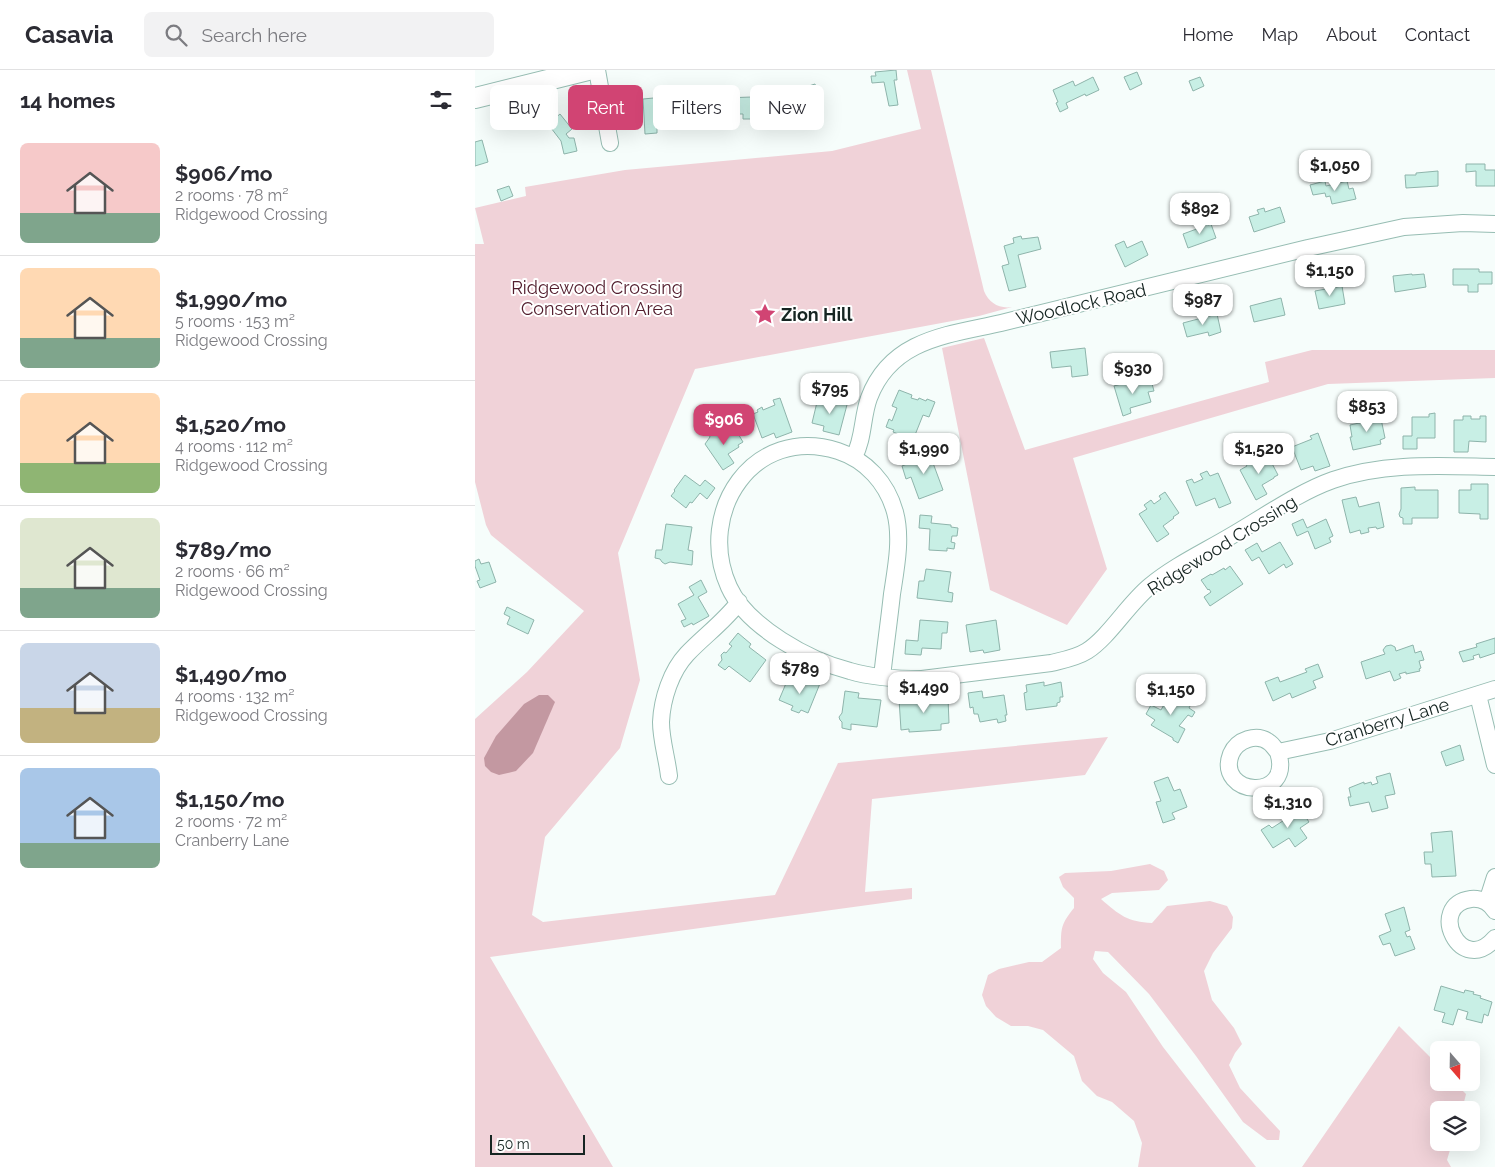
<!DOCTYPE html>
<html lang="en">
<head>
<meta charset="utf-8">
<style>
  body { margin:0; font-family:Raleway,sans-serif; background:#f2f2f3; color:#2b2b33; height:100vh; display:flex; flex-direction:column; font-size:19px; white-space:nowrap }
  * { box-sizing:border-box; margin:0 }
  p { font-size:16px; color:#7c7c81 }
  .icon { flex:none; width:28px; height:28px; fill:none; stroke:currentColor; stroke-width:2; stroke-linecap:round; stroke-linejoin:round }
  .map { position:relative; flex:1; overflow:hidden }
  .panel { display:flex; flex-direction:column; background:#fff; width:475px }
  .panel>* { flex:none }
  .banner { position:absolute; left:15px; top:15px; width:475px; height:45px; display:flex; gap:10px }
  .needle { width:32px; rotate:160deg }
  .tools { position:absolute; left:955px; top:971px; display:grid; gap:10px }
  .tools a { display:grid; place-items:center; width:50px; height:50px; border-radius:8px; background:#fff; box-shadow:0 5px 20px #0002; font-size:25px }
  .scale { position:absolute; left:15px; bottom:12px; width:95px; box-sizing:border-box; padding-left:5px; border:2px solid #162522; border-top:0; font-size:14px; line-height:18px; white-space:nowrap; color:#162522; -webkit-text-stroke:4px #fff; paint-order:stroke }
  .price { position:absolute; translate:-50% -42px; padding:0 11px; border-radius:10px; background:#fff; color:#222; font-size:16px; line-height:32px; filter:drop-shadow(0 1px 2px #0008) }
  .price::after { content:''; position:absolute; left:50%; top:30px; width:15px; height:11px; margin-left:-8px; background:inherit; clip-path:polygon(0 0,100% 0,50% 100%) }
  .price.current { background:#d14473; color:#fff }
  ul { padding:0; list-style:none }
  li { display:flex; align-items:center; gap:15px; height:125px; padding:0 20px }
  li+li { border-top:1px solid #e1e1e2 }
  li span { display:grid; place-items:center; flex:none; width:140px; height:100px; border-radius:8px; color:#555 }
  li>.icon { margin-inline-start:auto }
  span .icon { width:60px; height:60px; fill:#fffc; stroke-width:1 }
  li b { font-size:21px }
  h2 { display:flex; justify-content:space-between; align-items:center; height:60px; padding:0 20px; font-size:21px }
  .chip { padding:0 18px; border-radius:8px; background:#fff; box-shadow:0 5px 20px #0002; font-size:18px; line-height:45px }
  .chip.current { background:#d14473; color:#fff }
  header { display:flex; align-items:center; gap:30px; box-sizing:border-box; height:70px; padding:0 25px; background:#fff; border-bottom:1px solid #e1e1e2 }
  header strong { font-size:24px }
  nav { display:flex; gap:28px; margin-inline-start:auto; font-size:18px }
  .search { width:350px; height:45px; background:#f2f2f3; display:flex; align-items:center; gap:12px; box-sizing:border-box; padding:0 18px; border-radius:8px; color:#7c7c81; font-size:19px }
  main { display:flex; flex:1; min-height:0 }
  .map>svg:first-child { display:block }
  .green { fill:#f0d2d8 }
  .water { fill:#c398a1 }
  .building { fill:#c8efe5; stroke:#8eb4ab }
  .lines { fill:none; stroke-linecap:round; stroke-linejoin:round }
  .minor-casing { stroke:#97bdb3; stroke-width:18 }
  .major-casing { stroke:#97bdb3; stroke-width:22 }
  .minor { stroke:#fff; stroke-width:16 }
  .major { stroke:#fff; stroke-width:20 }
  .labels { text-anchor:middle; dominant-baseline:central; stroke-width:4; stroke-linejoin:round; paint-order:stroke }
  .park-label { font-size:18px; fill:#521d2d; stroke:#fff }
  .street-label { font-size:18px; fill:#162522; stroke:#fff }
  .poi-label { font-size:18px; font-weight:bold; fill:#162522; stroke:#fff; text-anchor:start }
</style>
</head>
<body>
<header>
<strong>Casavia</strong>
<div class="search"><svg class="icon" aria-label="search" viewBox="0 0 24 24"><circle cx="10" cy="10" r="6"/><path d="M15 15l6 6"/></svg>Search here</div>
<nav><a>Home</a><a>Map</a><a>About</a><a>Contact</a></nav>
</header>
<main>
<section class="panel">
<h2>14 homes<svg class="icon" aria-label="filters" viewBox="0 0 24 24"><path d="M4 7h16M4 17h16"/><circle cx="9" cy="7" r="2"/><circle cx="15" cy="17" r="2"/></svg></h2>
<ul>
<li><span style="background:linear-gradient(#f6c9c9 70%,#7fa58c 0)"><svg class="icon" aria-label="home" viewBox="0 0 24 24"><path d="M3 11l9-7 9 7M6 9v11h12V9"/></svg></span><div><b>$906/mo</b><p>2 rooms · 78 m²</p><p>Ridgewood Crossing</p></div></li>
<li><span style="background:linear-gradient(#ffd9b3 70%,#7fa58c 0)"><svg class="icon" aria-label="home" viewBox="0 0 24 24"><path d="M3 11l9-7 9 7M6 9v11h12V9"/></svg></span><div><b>$1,990/mo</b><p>5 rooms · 153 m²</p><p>Ridgewood Crossing</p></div></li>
<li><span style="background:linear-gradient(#ffd9b3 70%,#8fb573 0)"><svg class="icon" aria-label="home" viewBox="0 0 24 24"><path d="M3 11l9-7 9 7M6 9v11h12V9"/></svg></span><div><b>$1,520/mo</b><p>4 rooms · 112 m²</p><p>Ridgewood Crossing</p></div></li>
<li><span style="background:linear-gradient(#dfe7d0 70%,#7fa58c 0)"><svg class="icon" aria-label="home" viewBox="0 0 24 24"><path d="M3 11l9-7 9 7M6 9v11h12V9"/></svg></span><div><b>$789/mo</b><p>2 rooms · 66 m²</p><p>Ridgewood Crossing</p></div></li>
<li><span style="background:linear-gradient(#c9d6e8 65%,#c2b280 0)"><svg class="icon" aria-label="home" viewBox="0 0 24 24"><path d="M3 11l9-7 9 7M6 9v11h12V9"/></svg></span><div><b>$1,490/mo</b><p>4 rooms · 132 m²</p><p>Ridgewood Crossing</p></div></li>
<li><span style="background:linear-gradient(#a9c7e8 75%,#7fa58c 0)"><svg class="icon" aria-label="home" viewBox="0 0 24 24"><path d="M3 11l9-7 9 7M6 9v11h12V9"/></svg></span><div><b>$1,150/mo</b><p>2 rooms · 72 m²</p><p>Cranberry Lane</p></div></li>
</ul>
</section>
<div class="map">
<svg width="1020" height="1097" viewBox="0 0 1020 1097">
  <rect width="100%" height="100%" fill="#f6fdfb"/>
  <path class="green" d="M432,0H456L509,221C514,233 524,239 537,237L504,246L220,299L143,483L165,610L145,678L70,767L57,845L68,852L300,825L363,693L633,667L610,705L397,729L390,822L437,818V829L15,887L138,1097H0V649L52,602L109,541L16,465L11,455L0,412V174H9L0,138L51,126L50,117L150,100L357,81L446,59Z
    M509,268L550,380L794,312L790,292L837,280H1020V308L853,314L598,388L632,499L592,555L515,520L467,278Z
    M675,794L689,801L693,810L684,820L637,823L626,829C644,845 653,852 677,853L692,836L735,831L752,836L758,847L757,858L738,883L729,901L737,930L759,958L767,974L760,983L754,995L765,1018L805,1061L804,1070H792L768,1052L721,986L674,924L633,882L620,881L618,889L628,903L651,922L688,977L781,1097H663L667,1073L659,1051L637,1032L622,1026L607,1011L599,986L568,960L553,956H536L521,947L511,936L507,925L513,905L524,899L554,892H567L586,878C586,858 586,854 599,838V828L588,817L584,807L590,803L636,801Z
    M924,956L964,996V1012L980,1013L991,1024L987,1040H964V1072L977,1073L972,1090L976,1097H827Z"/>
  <path class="water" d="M64,625H73L80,632L58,683L41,701L24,705L16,702L10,696L9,688L21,666L49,634Z"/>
  <path class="building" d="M421,0L422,10H419L423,35L414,36L409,12L397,13L396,6H401L400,2Z
    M662,2L667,14L655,20L649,7Z
    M618,7L624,20L611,26L610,24L591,33L593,38L585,42L581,33L583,32L578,20L598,11L600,16Z
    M725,7L729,16L718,21L714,11Z
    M340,14L345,29L325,35L327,41L318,43L312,23Z
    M189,27L190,49L182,50V63L170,64L168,29Z
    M277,27L278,49H268V44H249L248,28Z
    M85,44L97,59L91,64L94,68H99L102,81L89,84L86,71L73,54Z
    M7,70L13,92L0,96V72Z
    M991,94H1010V100H1020V116H1001V101L991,102Z
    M963,101V116L931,118L930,105H941V103Z
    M850,111L851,116L872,111L874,119L878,118L881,129L857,134L855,126L851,127L850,123L838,125L835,115Z
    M34,116L38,126L26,131L22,120Z
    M805,137L810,152L779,162L774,147L784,144L782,140L789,138L790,142Z
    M732,151L733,155L736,154L741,168L713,178L708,164L727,157L725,154Z
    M546,166L547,169L563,167L566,179L543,185L551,217L534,221L527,196L534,194L529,176L539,173L538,168Z
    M649,171L652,178L667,171L673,185L650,197L640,175Z
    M978,199H1004V202H1017V214H1003V222H993V215H978Z
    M937,204V205L949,204L951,217L920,222L918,206Z
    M867,216L870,234L844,239L840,221Z
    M806,228L810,245L779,252L775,236Z
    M742,244L746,262L734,266L733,262L712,267L708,253Z
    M610,278L613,305L597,307L596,296L577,298L575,282Z
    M676,310L679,321L673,322L676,332L655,338L656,343L648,346L639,316L657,311L659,315Z
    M424,320L437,325L436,328L443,330L444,328L451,331L452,329L460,332L454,347L448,345L438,370L418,362L419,360L411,357L414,349L417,351L422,338L417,336Z
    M305,328L317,362L301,368L299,363L287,368L278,344L283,342L282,340L287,337L288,340L300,335L298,330Z
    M343,328L364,333L365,329L373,331L364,365L348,361L349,356L337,353Z
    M960,343V368H942V379H928V366H937V347H954V344Z
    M905,344L910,368L905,370L906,374L878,380L875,367H877L875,355L898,350L897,346Z
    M988,346H996V349H1005V346H1011V372L994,371L993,382H979V350H988Z
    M259,357L268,372L263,375L264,377L253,384L259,393L248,400L230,374L235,367L234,364L241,359L244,363L251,359L252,361Z
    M843,363L855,396L840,401L838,396L826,400L817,377L837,369L835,366Z
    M791,382L803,405L799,407V408L787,415L792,424L781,430L765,400L772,396L770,393L778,389L780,393L787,389L784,385Z
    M454,383L455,386L461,383L464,391L458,393L468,420L444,429L436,407L431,409L427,396L447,388L446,386Z
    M732,401L735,406L743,403L756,433L744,438L740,428L721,436L711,411L717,409L719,413L728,409L725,404Z
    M210,405L225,416L230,410L240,418L232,429L225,423L217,433L215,432L211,438L196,426L200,421L199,420Z
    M996,414H1013V449H1005V444L984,443V420H996Z
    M940,417V420H963V448H937V454H928V448L925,447L924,444L926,439V418Z
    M690,422L704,443L698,447L699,448L688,456L694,464L682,472L664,444L672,439L669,435L676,430L679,434L686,429L684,426Z
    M881,427L884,437L904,432L909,457L902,459L901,457L893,458L894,462L886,464L885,460L875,463L867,430Z
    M445,445L457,446L456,453L476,455V457L483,458L482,466H477L476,472L480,473L479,479L472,478V481L454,480L455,459L444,458Z
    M828,449L832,458L851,449L858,466L854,468L856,472L840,479L833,461L822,466L817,454Z
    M191,454L217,457L213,480L218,481L217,495L195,492L190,494L187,492L185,489L180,488L181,480H187Z
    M805,472L818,494L811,498L809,494L794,504L784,487L777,491L770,480L782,473L787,482Z
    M4,489L6,494L14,492L21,512L5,518L2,511L5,510L0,496V491Z
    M755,496L768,514L735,536L729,527L736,522L734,519L733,520L726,510L736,504L737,505L749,498L750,500Z
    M451,499L476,502L473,522L478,523L477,532L442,528L444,511H449Z
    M226,510L232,522L223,527L234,546L218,555L217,553L209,557L206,551L211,549L203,534L219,525L214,517Z
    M32,537L59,550L53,564L32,554L35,547L29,544Z
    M445,550L473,552L472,563H467L466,579L447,578L446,585L430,584L431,570L443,571Z
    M521,550L525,580L509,583L508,580L495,582L491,555Z
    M263,563L276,574L274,577L291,590L275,612L254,596L250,600L243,595L247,590L246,585L249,582L251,583L257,576L254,574Z
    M1020,568V583L1005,588L1004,584L998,586L999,589L988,592L984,582L1002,577L1001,574Z
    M916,575L920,577L921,581L938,575L940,583L946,581L949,590L944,591L946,598L944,599L945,601L931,604V602L924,604L926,608L919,611L915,601L891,609L886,592L910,584L908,580L911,576Z
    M843,594L848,607L838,611L841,618L817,628L815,623L798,631L790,612L803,607L805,612L832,602L830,599Z
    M334,607L346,611L333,643L326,640L324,643L316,640L318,636L304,630L312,611L318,613V611L330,616Z
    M569,612V616L586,612L588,627H585V632L582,633V636L551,640L549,623L552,622L551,615Z
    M370,621L384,623L383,628L406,630L402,657L376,654V660L367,658V652L365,650L364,647L367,643Z
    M507,621L508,628L529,625L532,645H530L531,651L523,653L522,649L505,652L503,644H499L498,637L495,638L493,623Z
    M696,622L716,634L714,638L720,642L717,647L713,645L704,656L710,659L703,673L698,670V668L676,655L680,650L671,644L676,635L686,640Z
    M448,627V629L473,628L474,653L466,654V660L434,662V659L426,660L424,629Z
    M985,675L989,690L971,696L966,682Z
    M915,703L920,724L910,726L913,738L897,742L894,732L875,736L873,727H876L874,718L889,712V714L896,712L897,715L903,713L901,707Z
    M693,707L699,721L705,719L712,737L697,743L700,749L688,753L681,732L686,731L679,712Z
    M822,734L834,752L825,758L832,768L820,777L814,768L798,778L786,760L794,755L797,758L814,747L810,742Z
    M977,761L981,806L957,807L956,794H950L949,782H958L956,763Z
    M929,837L935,860L930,862L932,867L935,866L940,879L920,886L915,873L908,875L904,866L916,861L910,844Z
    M966,916L989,923L990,920L999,922L998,924L1006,926L1005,928L1017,932L1013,946L1009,944L1007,953L991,949L993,942L983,939L978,955L967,952L970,943L959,940Z"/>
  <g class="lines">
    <g class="minor-casing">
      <path id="minor" d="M122,0L135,73
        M379,387C389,368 387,347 394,328C416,269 473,265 526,253L833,178L929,157L988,153L1020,154
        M407,607C410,579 414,552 417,524C421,498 427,468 420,442C412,413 391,390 363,381C279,354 220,442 254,517C272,557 335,591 375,601C398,608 423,609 447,609L576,593C588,590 601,588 612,581C634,567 653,534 675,516C699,496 729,482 756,466C787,448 824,422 858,410C910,392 966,396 1020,397
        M1003,625L1020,695
        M803,682C800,679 798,675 795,673C782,662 762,670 756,684C740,726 819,733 803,682L855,671L1020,619
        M194,706C192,688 186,670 186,652C187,629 196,601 212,584C229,566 249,552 264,532
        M1012,832L1020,807
        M1020,841C1015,833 1006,828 996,829C951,835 986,908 1020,868"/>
    </g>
    <g class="major-casing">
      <path id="major" d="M0,28L113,0"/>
    </g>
    <use href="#minor" class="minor"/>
    <use href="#major" class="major"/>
  </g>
  <defs>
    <g id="sight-bare" transform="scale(1.725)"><path d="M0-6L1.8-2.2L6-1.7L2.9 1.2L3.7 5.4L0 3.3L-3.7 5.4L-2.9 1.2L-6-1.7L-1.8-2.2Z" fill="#d14473" stroke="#fff" stroke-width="2.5" paint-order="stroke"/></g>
  </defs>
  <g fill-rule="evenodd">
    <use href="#sight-bare" x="290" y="244"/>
  </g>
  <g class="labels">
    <g class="park-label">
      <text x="122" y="217">Ridgewood Crossing<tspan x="122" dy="21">Conservation Area</tspan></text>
    </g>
    <g class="street-label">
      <text transform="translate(606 234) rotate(-13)">Woodlock Road</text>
      <text transform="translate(747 475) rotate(-32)">Ridgewood Crossing</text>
      <text transform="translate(912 652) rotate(-17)">Cranberry Lane</text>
    </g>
    <g class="poi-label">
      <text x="306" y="244">Zion Hill</text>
    </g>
  </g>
</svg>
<div class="tools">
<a><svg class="needle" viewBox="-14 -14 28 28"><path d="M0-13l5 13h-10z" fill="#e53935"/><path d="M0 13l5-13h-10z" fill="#7c7c81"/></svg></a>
<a><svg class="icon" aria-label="layers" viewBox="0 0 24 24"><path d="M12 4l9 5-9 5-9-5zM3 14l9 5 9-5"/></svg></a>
</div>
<div class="scale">50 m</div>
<b class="price" style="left:860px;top:122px">$1,050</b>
<b class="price" style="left:725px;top:165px">$892</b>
<b class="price" style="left:855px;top:227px">$1,150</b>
<b class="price" style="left:728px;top:256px">$987</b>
<b class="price" style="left:658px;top:325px">$930</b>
<b class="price" style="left:355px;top:345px">$795</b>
<b class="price" style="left:892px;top:363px">$853</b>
<b class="price current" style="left:249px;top:376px">$906</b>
<b class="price" style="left:449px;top:405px">$1,990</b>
<b class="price" style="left:784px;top:405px">$1,520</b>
<b class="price" style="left:325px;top:625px">$789</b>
<b class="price" style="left:449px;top:644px">$1,490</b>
<b class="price" style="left:696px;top:646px">$1,150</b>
<b class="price" style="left:813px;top:759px">$1,310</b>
<div class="banner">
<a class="chip">Buy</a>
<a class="chip current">Rent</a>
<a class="chip">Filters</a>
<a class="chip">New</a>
</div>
</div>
</main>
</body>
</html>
